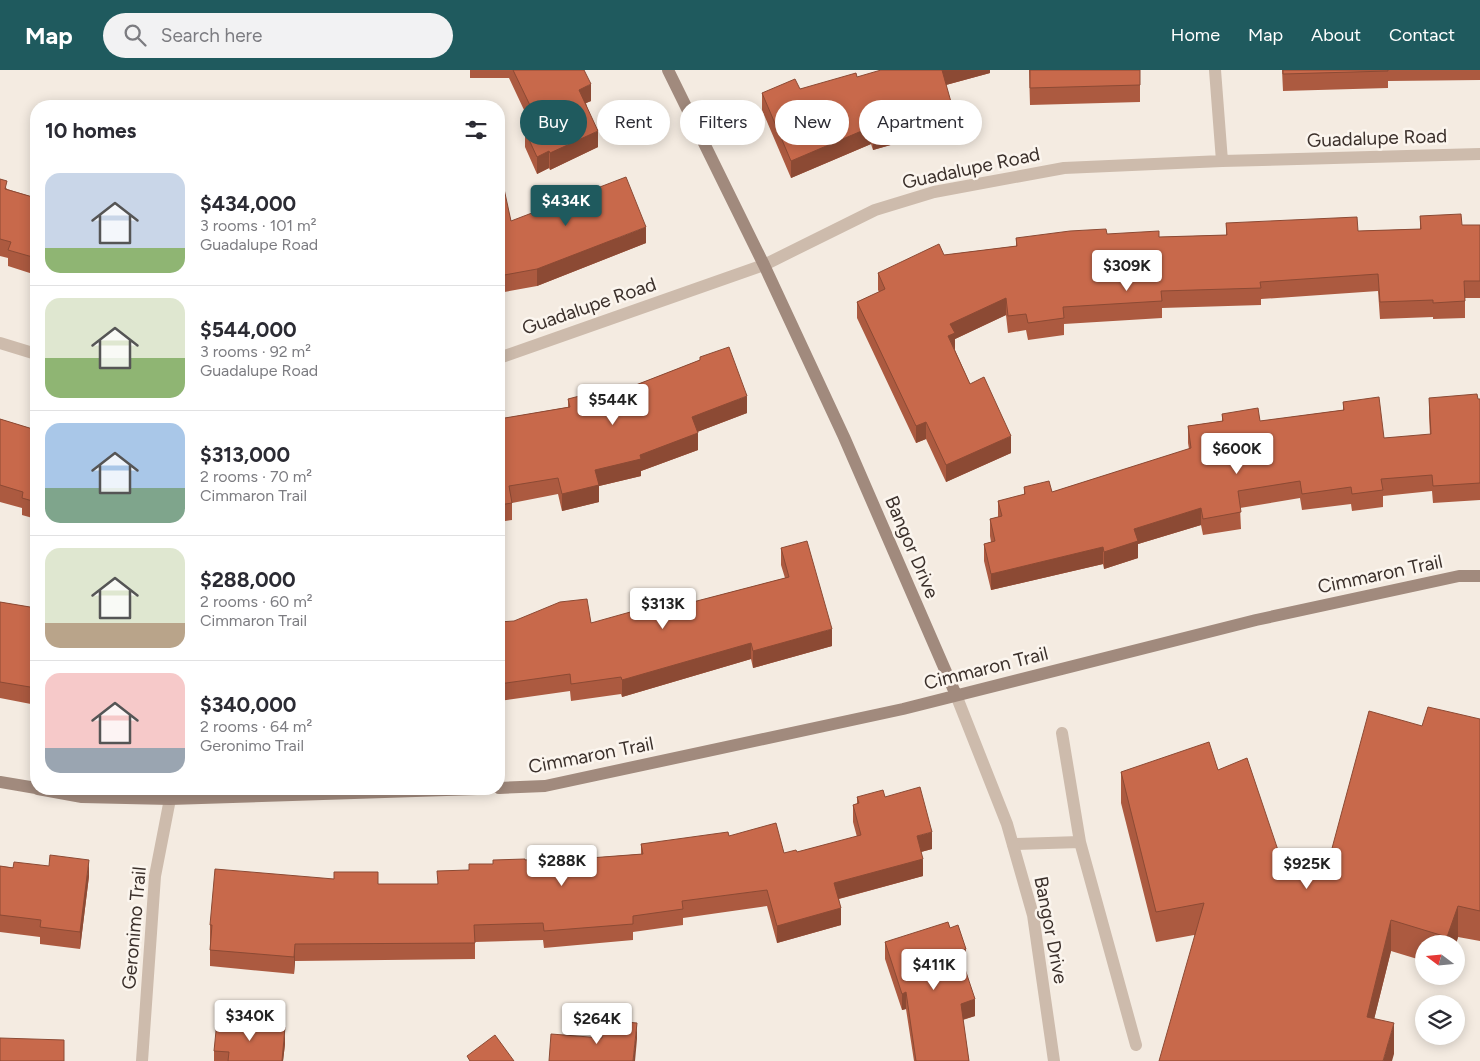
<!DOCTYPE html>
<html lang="en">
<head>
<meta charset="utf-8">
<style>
  body { margin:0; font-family:Figtree,sans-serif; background:#f2f2f3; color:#2b2b33; height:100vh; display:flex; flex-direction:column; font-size:19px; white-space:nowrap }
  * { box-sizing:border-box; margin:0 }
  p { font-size:16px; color:#7c7c81 }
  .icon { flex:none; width:28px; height:28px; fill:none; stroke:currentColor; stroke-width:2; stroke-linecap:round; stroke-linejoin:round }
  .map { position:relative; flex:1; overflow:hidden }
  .details { position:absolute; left:30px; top:30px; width:475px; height:695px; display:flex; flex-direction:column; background:#fff; border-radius:20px; box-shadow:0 2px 12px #0003 }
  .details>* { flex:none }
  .banner { position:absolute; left:520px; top:30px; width:475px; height:45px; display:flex; gap:10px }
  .needle { width:32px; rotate:286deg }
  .tools { position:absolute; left:1415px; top:865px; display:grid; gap:10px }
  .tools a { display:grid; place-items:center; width:50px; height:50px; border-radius:50%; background:#fff; box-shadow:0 2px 12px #0003; font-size:25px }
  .price { position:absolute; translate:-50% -42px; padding:0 11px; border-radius:5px; background:#fff; color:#222; font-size:16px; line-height:32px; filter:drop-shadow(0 1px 2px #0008) }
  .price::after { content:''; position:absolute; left:50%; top:30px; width:15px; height:11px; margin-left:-8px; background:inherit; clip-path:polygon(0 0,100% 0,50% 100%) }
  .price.current { background:#1f5a5e; color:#fff }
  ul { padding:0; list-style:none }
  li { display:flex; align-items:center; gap:15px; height:125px; padding:0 15px }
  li+li { border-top:1px solid #e1e1e2 }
  li span { display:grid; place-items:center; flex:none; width:140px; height:100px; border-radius:15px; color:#555 }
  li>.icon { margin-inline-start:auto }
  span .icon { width:60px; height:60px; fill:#fffc; stroke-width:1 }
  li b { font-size:21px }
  h2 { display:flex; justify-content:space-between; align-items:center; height:60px; padding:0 15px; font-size:21px }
  .tag { padding:0 18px; border-radius:22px; background:#fff; box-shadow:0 2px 12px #0003; font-size:18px; line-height:45px }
  .tag.current { background:#1f5a5e; color:#fff }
  header { display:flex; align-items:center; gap:30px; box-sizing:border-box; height:70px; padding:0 25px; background:#1f5a5e; color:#fff }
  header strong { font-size:24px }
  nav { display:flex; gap:28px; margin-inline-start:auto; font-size:18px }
  .search { width:350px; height:45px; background:#f2f2f3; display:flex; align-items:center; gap:12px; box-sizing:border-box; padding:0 18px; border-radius:28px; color:#7c7c81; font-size:19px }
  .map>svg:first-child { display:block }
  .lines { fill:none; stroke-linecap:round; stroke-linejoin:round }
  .lane { stroke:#cdbbac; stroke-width:12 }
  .street { stroke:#cdbbac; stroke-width:12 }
  .secondary { stroke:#a18a7d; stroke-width:12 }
  .wall { fill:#ac5a40 }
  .shaded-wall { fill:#8c4a34 }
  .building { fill:#c8694b; stroke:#8c4a34 }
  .labels { text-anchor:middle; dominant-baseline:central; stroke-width:5; stroke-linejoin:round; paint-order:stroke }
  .street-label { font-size:19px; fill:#3b302b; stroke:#fbf5ee }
</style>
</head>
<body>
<header>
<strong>Map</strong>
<div class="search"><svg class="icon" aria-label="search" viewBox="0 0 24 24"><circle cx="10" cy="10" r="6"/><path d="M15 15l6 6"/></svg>Search here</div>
<nav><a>Home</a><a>Map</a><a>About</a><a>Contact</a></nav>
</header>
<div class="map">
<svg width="1480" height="991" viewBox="0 0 1480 991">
  <rect width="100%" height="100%" fill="#f4ebe1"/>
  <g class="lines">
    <path class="lane" d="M1080,772L1136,975
      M1013,774L1080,772L1062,663"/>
    <path class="street" d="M1215,0L1222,91
      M0,273L36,284
      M499,288L764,195L875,140L934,122L1064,98L1222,91L1480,84
      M956,625L1007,754L1033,845L1054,991
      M142,991L155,806L170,729"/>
    <path class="secondary" d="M668,0L764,195L844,367L956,625
      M0,712L36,718
      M499,718L545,716L903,639L1256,550L1459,506H1480
      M38,719L82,727L170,729L477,719"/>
  </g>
  <path class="wall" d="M470,0H584L591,31L586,33L598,77L550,100L549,98L537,104L525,77V61L532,57L509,8H470Z
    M990,0V3L946,15L951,49L908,60V70L873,80L871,74L791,108L762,40V23L800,19L857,7Z
    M1029,0H1140V32L1030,35Z
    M1282,0H1480V10L1388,11V18L1283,21Z
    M499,105L511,151L646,173L537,216L499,223Z
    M0,109L7,119L36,128V205L8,196V188L0,186Z
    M1420,146L1462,155H1480V228H1465V248L1433,249V247L1380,249L1378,221L1261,229V235L1162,238V248L1064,254V265L1028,270L1026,260L1008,263L1006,245L955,269V280L970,314L1011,383L946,412L926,369L916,373L857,248V232L879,222L878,220V203L944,185L1016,176V168L1107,164L1159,167L1226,165V153L1358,161L1420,159Z
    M700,287L747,343L697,362L698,380L641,401V406L599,416V432L562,441L558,424L512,433V450L499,452V349L568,337V329L623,320L700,290Z
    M1429,328L1480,329V430L1433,433L1432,421L1383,426V437L1352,441L1351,434L1302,440L1300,428L1240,438L1241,459L1203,465L1201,455L1138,474V488L1104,499L1103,494L991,520L984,491V474L991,472L990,466V449L998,447V431L1024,425V417L1052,422L1189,379L1188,373V356L1222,351V344L1260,351L1343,340V332L1384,368L1430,365L1429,345Z
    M0,349L36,360V449L22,445V438L0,432Z
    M781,478L832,576L753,598L751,589L622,627L621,624L571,631L570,621L499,631V552L591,553L693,532L785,508L781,495Z
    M0,532L36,538V635L0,628Z
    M1480,649V871L1458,867L1456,874H1424V891L1391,881L1374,949L1394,984L1194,865L1156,872L1121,733V702L1218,700L1285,801L1324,808L1422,656Z
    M857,727H885L932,779L921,782L923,806L839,829L841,855L777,873L767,836L683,848V855L633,862V870L544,878L543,870L475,872V889L295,891L294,904L210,896V855L378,814H437L469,800V794H493L525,790L576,789L641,784V774L729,766L784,783L797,782L857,767L853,752V735L857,734Z
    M0,796L89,806L80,879L40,874V867L0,862Z
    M950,858L966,896H964L975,946L963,950L969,991H914L906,939L902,940L885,889V872Z
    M285,974L283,991H214V981Z"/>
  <path class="shaded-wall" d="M942,0H990V3L942,16Z
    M591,14V31L579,36V20Z
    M951,32V49L908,60V70L873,80V64L905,44Z
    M871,57V74L791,108V91Z
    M598,61V77L550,100V83Z
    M549,81V98L537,104V87Z
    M646,157V173L537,216V199Z
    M1006,228V245L955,269V280L948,266L950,254Z
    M747,326V343L692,364V347Z
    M926,352V369L916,373V356Z
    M698,363V380L641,401V406L599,416V432L562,441V424L595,400Z
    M1011,366V383L946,412V395Z
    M1201,438V455L1138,474V488L1104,499V482L1134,459Z
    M1103,477V494L991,520V504Z
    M832,559V576L753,598V581Z
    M751,573V589L622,627V610Z
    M932,762V779L917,783V766Z
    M923,789V806L834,830V813Z
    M89,790V806L80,879V862Z
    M1458,836V867L1456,874H1447V867Z
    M841,838V855L777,873V856Z
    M1391,850V881L1367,978V947Z
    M295,874V891L294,904V887Z
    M966,879V896L959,898V881Z
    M906,922V939L902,940V924Z
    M975,929V946L961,950V934Z
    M637,953V969L635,991H633Z
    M1394,953V984L1392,991H1383Z
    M285,957V974L283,991H282Z"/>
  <path class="building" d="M513,0H584L591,14L579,20L598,61L550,83L549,81L537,87L525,61L539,54Z
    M881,0H942L951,32L905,44L908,53L873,64L871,57L791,91L762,23L795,9L800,19L856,3L857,7Z
    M1030,0H1140V15L1030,18Z
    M1283,0H1388V1L1283,4Z
    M499,105H501L511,151L626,107L646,157L537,199L499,206Z
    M0,109L7,111L5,119L36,128V188L8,180L11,172L0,169Z
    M1461,144L1462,155H1480V211H1464L1465,231L1433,233V230L1380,232L1378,204L1260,212L1261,218L1161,221L1162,231L1063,237L1064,248L1028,253L1026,244L1008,246L1006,228L950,254L955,263L948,266L970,314L984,307L1011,366L946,395L926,352L916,356L857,232L885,219L878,203L939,174L944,185L1017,176L1016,168L1070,161L1106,159L1107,164L1159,161V167L1227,165L1226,153L1357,147L1358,161L1421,159L1420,146Z
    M729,277L747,326L692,347L698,363L640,385L641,389L595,400L599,415L562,424L558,408L509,416L512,433L499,435V349L570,337L568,329L622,315L623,320L700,290V287Z
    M1477,324L1478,329H1480V413L1433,416L1432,405L1381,409L1383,420L1352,424L1351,417L1302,424L1300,411L1238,421L1241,442L1203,449L1201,438L1134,459L1138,471L1104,482L1103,477L991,504L984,474L995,471L990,449L1002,446L998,431L1025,424L1024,417L1049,411L1052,422L1191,378L1188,356L1223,351L1222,344L1258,338L1260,351L1344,340L1343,332L1379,327L1384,368L1431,364L1429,328Z
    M0,349L36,360V432L22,428L23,422L0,415Z
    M807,471L832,559L753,581L751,573L622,610L621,607L571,614L570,604L499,614V552L514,551L560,532L587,529L591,553L691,525L693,532L789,507L781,478Z
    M0,532L36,538V618L0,612Z
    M1428,637L1480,649V841L1458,836L1447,867L1391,850L1367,947L1394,953L1383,991H1159L1204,833L1156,842L1121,702L1209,672L1218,700L1247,688L1285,801L1324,808L1369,641L1422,656Z
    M920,717L932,762L917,766L923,789L834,813L841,838L777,856L767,820L682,831L683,839L633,846V854L544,861L543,853L474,855L475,873L295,874L294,887L210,880L212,855H210L215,799L334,809V802H378V814H438L437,801L469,800V794H493V790L525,789V790L576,786V789L643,784L641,774L728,762L729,766L776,753L784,783L796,780L797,782L861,765L853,735L859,733L857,727L883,720L885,727Z
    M50,785L89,790L80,862L40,857L41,850L0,845V796L13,798L14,792L49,796Z
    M948,852L950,858L958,855L966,879L959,881L975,929L961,934L969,991H916L906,922L902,924L885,872Z
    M604,950L637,953L633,991H549L551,964L602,968Z
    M217,951L285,957L282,991H228L229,982L214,981Z
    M495,965L514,991H470L467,986Z
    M0,968L64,970V991H0Z"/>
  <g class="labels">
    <g class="street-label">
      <text transform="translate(1377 68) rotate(-2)">Guadalupe Road</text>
      <text transform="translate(971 98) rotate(-12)">Guadalupe Road</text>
      <text transform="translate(589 236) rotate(-19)">Guadalupe Road</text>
      <text transform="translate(912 477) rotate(67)">Bangor Drive</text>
      <text transform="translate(1380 504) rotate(-12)">Cimmaron Trail</text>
      <text transform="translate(986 598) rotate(-14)">Cimmaron Trail</text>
      <text transform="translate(591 685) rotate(-11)">Cimmaron Trail</text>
      <text transform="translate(134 858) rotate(-85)">Geronimo Trail</text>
      <text transform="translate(1051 860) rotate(79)">Bangor Drive</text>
    </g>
  </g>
</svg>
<div class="tools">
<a><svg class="needle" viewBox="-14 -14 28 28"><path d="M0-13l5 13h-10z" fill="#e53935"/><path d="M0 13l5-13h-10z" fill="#7c7c81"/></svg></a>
<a><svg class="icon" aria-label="layers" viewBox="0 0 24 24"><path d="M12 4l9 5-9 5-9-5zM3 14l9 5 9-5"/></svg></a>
</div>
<b class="price current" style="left:566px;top:157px">$434K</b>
<b class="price" style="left:1127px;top:222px">$309K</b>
<b class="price" style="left:613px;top:356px">$544K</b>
<b class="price" style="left:1237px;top:405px">$600K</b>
<b class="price" style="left:663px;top:560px">$313K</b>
<b class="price" style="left:562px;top:817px">$288K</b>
<b class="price" style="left:1307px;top:820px">$925K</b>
<b class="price" style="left:934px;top:921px">$411K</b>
<b class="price" style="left:250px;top:972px">$340K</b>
<b class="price" style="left:597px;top:975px">$264K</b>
<div class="banner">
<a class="tag current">Buy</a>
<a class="tag">Rent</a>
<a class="tag">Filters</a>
<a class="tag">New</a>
<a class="tag">Apartment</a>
</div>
<section class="details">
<h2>10 homes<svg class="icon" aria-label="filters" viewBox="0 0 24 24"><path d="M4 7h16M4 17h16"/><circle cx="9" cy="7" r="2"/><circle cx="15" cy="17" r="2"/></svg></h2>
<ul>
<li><span style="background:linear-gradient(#c9d6e8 75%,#8fb573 0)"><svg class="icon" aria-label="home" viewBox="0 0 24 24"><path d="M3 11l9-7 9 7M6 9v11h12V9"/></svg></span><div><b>$434,000</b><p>3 rooms · 101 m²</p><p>Guadalupe Road</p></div></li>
<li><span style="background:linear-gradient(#dfe7d0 60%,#8fb573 0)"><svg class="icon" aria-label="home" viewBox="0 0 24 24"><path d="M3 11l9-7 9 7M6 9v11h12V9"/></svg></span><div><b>$544,000</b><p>3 rooms · 92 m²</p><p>Guadalupe Road</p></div></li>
<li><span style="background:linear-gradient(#a9c7e8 65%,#7fa58c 0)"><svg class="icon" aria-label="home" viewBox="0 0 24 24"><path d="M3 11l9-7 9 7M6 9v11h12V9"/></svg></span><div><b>$313,000</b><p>2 rooms · 70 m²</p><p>Cimmaron Trail</p></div></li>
<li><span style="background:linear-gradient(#dfe7d0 75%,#b9a48a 0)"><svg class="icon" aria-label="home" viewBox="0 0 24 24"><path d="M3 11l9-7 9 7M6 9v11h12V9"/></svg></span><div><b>$288,000</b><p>2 rooms · 60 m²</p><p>Cimmaron Trail</p></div></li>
<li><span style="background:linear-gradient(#f6c9c9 75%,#9aa5b1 0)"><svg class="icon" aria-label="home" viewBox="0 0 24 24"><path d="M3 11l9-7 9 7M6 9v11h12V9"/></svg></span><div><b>$340,000</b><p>2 rooms · 64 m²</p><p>Geronimo Trail</p></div></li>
</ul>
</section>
</div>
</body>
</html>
